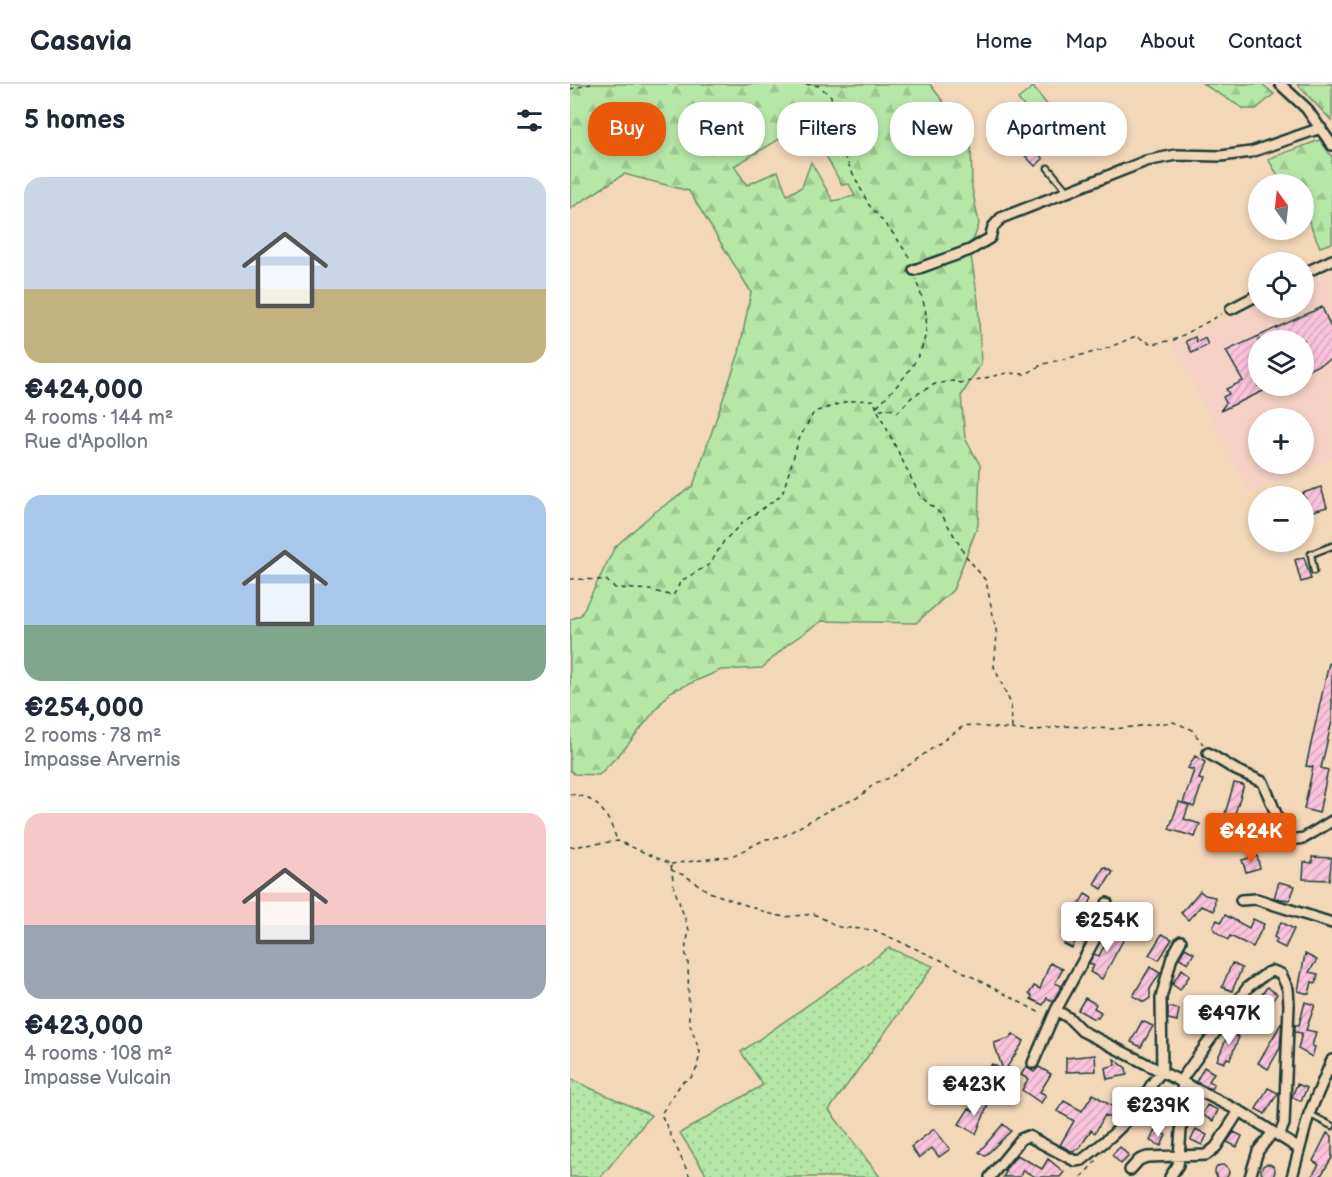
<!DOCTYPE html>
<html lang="en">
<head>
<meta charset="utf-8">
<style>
  body { margin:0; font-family:"Balsamiq Sans",sans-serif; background:#f6f6f7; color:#1f2937; height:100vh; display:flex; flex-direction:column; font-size:22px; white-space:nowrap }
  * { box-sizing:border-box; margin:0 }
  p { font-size:20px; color:#747a83 }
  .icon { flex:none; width:33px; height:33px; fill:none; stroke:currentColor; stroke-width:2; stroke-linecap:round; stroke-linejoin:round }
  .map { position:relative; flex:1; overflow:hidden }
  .side { display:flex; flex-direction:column; background:#fff; width:570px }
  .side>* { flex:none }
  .hud { position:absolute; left:18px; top:18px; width:570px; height:54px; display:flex; gap:12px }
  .needle { width:39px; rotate:345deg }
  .tools { position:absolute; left:678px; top:90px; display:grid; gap:12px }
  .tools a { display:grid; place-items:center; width:66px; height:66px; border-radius:50%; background:#fff; box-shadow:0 3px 9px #0003; font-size:30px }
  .price { position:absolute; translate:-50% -51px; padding:0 14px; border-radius:6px; background:#fff; color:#222; font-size:20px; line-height:39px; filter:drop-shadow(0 2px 3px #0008) }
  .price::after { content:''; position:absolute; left:50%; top:36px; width:18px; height:14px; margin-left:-9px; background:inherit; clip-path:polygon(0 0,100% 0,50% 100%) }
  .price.selected { background:#ea580c; color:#fff }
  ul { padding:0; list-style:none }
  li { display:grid; align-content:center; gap:12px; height:318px; padding:0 24px }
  li span { display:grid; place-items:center; height:186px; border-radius:18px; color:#555 }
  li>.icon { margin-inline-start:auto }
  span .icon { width:108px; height:108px; fill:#fffc; stroke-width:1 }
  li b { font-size:26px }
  h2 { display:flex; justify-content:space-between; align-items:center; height:72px; padding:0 24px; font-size:26px }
  .tag { padding:0 21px; border-radius:24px; background:#fff; box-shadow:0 3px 9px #0003; font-size:21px; line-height:54px }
  .tag.selected { background:#ea580c; color:#fff }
  header { display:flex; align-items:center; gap:36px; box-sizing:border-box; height:84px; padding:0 30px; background:#fff; border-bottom:2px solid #e0e1e3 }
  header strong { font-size:28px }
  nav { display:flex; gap:33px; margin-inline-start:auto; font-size:21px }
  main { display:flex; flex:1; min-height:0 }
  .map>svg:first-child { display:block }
  .built { fill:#f4d1c4; fill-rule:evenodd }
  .grass { fill:url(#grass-dots); stroke:#6a926e; stroke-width:1.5 }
  .forest { fill:url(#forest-firs); stroke:#6a926e; stroke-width:1.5; fill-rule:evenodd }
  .garden { fill:#b6e7a7; stroke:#6a926e; stroke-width:1.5 }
  .building { fill:url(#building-hatch); stroke:#1f3d34; stroke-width:1.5 }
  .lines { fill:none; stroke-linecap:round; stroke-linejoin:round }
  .service-casing { stroke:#1f3d34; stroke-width:9 }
  .minor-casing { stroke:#1f3d34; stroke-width:14 }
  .path { stroke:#1f3d34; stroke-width:1.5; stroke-dasharray:4.5 4.5; stroke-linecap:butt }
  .service { stroke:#f2d7b9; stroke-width:4.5 }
  .minor { stroke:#f2d7b9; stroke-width:9 }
</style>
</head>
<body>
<header>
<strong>Casavia</strong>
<nav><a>Home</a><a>Map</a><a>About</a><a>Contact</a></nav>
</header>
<main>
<section class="side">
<h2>5 homes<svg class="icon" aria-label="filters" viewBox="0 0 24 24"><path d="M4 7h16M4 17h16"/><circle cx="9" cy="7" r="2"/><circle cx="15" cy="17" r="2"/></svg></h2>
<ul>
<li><span style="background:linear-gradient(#c9d6e8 60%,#c2b280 0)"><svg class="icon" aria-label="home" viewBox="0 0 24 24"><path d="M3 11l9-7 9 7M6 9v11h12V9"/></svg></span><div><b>€424,000</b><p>4 rooms · 144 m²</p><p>Rue d'Apollon</p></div></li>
<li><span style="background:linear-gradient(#a9c7e8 70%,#7fa58c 0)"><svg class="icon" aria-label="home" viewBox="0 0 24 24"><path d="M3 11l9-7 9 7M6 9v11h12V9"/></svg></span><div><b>€254,000</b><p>2 rooms · 78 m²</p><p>Impasse Arvernis</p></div></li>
<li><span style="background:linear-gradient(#f6c9c9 60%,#9aa5b1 0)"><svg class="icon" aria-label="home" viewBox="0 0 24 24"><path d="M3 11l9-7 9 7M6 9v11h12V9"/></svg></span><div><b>€423,000</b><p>4 rooms · 108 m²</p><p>Impasse Vulcain</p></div></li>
</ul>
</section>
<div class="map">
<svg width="762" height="1093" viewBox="0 0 762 1093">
  <defs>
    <pattern id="grass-dots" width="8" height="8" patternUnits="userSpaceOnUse" patternTransform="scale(1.5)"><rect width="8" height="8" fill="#b6e7a7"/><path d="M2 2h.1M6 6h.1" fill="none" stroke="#9cc790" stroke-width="1.8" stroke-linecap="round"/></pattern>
    <pattern id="forest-firs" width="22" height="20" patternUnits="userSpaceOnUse" patternTransform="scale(1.5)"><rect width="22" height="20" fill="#b6e7a7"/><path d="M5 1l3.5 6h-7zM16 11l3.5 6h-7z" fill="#9cc790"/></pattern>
    <pattern id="building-hatch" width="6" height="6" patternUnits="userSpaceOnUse" patternTransform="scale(1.5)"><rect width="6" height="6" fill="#fac3dc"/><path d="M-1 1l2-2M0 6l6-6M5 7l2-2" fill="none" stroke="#d6a8bd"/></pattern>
  </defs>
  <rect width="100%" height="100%" fill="#f2d7b9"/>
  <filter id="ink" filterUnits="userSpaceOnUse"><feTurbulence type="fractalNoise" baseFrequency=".0167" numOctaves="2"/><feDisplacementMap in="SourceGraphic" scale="12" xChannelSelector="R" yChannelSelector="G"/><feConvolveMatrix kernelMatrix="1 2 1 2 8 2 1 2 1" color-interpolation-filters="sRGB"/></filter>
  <g filter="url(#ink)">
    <path class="built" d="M762,186V375L679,409L603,260L688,220V224H734V199ZM688,256H734V302H688ZM688,334H734V380H688Z"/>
    <path class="grass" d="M319,864L363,882L259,1026L310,1093H138L110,1049L193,1001L171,968Z
      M0,995L81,1031L31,1093H0Z"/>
    <path class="forest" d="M0,0H360L401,55L402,104L409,140L400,166L408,216L411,280L391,312L395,354L410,381L408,441L383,506L346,539L252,537L218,560L192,584L151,586L100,608L55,664L29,691L4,690L0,686V536L11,531L45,463L82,430L123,402L169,269L181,208L119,107L54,90L0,125ZM255,28L257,41L250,61L272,101L279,100L285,112L263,117L241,78L232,103L217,111L208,87L177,101L164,82Z
      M633,0H692L704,10L686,25H674Z
      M727,0H762V37Z
      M750,56L762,73V159L750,163L734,126V100H713L698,75Z"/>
    <path class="garden" d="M463,3L486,32L471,44L448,15Z"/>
    <path class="building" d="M446,44L473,75L465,82L437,53Z
      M752,223L762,246V275L734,288V256H688V302H704L650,327L656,319L653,313L659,310L656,305L673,297L656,267Z
      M625,253L627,258L635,254L638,261L622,269L616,257Z
      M751,403L757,423L740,428L733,409Z
      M734,473L741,495L731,498L725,476Z
      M759,579L762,580V637L751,684L758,686L749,729L734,725L743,683L736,682Z
      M625,672L635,678L629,695L633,696L624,723L619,721L614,735L630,740L625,753L599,745L609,718L618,721L613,719L624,686L618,684Z
      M664,699L674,701L662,739L653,737Z
      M649,750L661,753L657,765L646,762Z
      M687,772L690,784L676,788L672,776Z
      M742,773L762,774L759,796L733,795L734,778L742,779Z
      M534,783L543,788L532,805L524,800Z
      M709,798L725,802L720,816L704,814Z
      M630,807L635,811L645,813L644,827L631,822L618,836L611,829Z
      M515,810L522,814L513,833L517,834L502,864L494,860L498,853L492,850Z
      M655,831L679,844L683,835L694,840L683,863L660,852L658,856L645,847L643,843L647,836L651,838Z
      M711,838L724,845L715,864L705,859L707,855L704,853Z
      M545,844L556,851L532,895L520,888L524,882L519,879L524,870L529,872L532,866L536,860L531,857L536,848L541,851Z
      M592,850L602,855L589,876L579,871Z
      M615,864L624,869L618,879L609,874Z
      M735,870L747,876L739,888L748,890L746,899L742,898L739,910L728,907Z
      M480,879L493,885L485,899L492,902L483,917L477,914L473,921L461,915L462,912L459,910L464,902L470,905Z
      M662,879L672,884L662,907L652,903Z
      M580,883L590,889L580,905V914L574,918L563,912Z
      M612,885L620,891L610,906L602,900Z
      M697,903L707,910L687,939L677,932Z
      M515,914L526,920L524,924L531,928L528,934L525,933L524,935L508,926Z
      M637,916L647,920L637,944L627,940Z
      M735,918L745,921L736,946L746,948L742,962L745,963L742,973L728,965L732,949L725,948V941H729Z
      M598,923L609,925L607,937L598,935Z
      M572,937L583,942L571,963L561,958Z
      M712,938L710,964L698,985L688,979Z
      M661,944L668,947L666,952L669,953L660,975L657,974L654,979L647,976Z
      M443,950L454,957L437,983L444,987L437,1000H433L416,989L422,980L433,986L424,959L440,954Z
      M525,971L526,987L496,988V974Z
      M544,975L556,984L557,991L537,995L535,984L545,981Z
      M456,983L464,988L469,983L481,990L470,1008L476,1011L471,1019L452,1006L458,995L451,991Z
      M634,983L644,989L639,997L644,1000L641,1005L626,998Z
      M727,1000L737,1004L731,1017L722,1013Z
      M698,1004L708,1009L695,1030L686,1025Z
      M523,1010L546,1025L540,1034L535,1031L525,1049L521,1046L509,1065L501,1067L490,1061L504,1037L487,1027L494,1017L512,1027Z
      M621,1012L627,1013L626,1039H618Z
      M590,1013L601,1019L596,1030L585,1024Z
      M409,1016L418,1021L406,1050L389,1040L399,1024L403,1027Z
      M637,1021L648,1026L643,1037L632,1031Z
      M433,1040L441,1047L415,1072L409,1068Z
      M364,1045L380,1065L369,1073L362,1064L349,1074L341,1063Z
      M626,1045L637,1051L632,1061L621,1056Z
      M585,1046L596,1051L591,1062L580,1057Z
      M664,1048L672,1052L667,1063L657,1058Z
      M757,1049L762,1052V1074L750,1093H741L749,1081L743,1077Z
      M550,1063L559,1072L551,1080L542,1071Z
      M447,1071L472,1085L478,1075L494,1088L490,1093H465L453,1086L450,1093H433L436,1088L434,1087Z
      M691 1087a7 7 0 1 1 14 0a7 7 0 1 1-14 0Z
      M645 1088a7 7 0 1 1 14 0a7 7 0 1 1-14 0Z"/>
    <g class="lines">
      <g class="service-casing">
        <path id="service" d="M478,84L497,107
          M744,487L741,470L762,462
          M739,1030L762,1042"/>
      </g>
      <g class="minor-casing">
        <path id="minor" d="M710,0L736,24L762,61
          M344,186L400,166L420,154L423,143L431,134L576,77L606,71L651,72L681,68L751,44
          M734,189L762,176
          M661,225L688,211
          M638,669L666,686L693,698L715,752L721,756L734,754L762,737
          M671,816L686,815L762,839
          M486,926L499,934L512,947L592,988L591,914L602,873L611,857
          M463,979L486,926L537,833V819
          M560,1086L569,1076L577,1073L636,1071L646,1063L669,1027
          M420,1093L451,1055L458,1052L505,1077L512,1076C532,1060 553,1044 568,1023C577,1011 581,997 592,988L673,1029L728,1064
          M600,1093L608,1081L609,1072L614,1009L611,996L678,903L697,889L703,887L711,890L718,905L719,921L714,1040L709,1052
          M680,1093L688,1067L703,1048
          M722,1093L739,1030L762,976"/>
      </g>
      <path class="path" d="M236,0L249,2L261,12L266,51L273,70L299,121L326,153L341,176
        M0,5L21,0
        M307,322C332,297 360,270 356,231C355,219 349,207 346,195
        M308,327L350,412L372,431L396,472L416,497L427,551L424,583L441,620L442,645
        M0,495L36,496L45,504L80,506L103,512L111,497L140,480L154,457L172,439L212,411L229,355L244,328L278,317L304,316L307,326L317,324L328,328L342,313L365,300L383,297L392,299L437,289L456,290L473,280L533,266L566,252L582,260L604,256L652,230
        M0,710C29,713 38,731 47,756
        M0,763L48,757L101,780L104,804L119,846L115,867L118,878L119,938L130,968L127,984L120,995L112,998L91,1030L120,1093
        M101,780L162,772L196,755L212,753L259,726L291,712L305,699L322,693L395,641L460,647L494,642L545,645L603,638L621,645L633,660
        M101,786L116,792L139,808L201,830L214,833L244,830L269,843L304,846L373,877L472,930
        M511,1093L527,1076"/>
      <use href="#service" class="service"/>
      <use href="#minor" class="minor"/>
    </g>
  </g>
</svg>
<div class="tools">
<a><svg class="needle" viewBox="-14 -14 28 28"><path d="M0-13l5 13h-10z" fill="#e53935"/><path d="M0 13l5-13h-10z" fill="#747a83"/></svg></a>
<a><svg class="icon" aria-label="locate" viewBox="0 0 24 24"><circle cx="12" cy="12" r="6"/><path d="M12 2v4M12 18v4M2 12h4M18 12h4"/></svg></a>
<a><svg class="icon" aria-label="layers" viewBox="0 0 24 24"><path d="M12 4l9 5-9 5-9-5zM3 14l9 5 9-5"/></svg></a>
<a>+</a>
<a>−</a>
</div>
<b class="price selected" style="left:681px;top:780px">€424K</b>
<b class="price" style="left:537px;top:869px">€254K</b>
<b class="price" style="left:659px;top:962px">€497K</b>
<b class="price" style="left:404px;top:1033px">€423K</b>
<b class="price" style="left:588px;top:1054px">€239K</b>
<div class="hud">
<a class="tag selected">Buy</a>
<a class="tag">Rent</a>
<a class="tag">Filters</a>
<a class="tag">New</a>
<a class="tag">Apartment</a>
</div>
</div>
</main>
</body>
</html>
